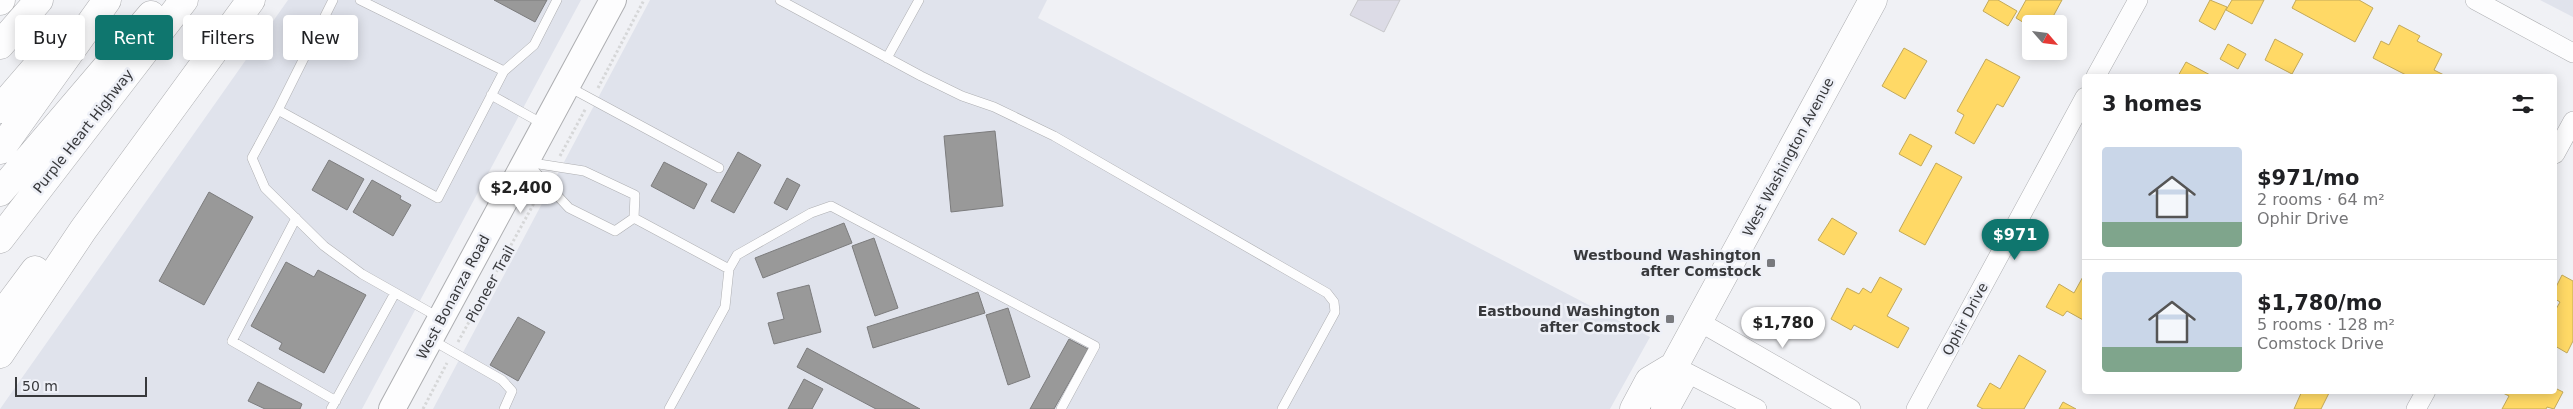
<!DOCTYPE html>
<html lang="en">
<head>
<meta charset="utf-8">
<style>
  body { margin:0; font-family:"DejaVu Sans",sans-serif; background:#f2f2f2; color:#202124; height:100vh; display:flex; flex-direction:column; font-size:19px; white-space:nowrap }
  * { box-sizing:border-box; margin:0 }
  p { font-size:16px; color:#757577 }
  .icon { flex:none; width:28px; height:28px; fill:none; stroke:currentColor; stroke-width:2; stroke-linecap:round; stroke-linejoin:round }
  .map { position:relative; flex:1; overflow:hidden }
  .drawer { position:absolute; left:2082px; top:74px; width:475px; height:320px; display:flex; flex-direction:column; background:#fff; border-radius:5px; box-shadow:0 2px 12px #0003 }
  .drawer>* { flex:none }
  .banner { position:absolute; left:15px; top:15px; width:475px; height:45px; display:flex; gap:10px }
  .needle { width:32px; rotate:118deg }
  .tools { position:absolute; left:2022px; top:15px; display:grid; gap:10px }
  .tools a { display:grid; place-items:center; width:45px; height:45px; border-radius:5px; background:#fff; box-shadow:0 2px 12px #0003; font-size:25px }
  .scale { position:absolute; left:15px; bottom:12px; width:132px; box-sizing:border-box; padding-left:5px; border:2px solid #38393c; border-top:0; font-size:14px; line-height:18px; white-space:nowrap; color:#38393c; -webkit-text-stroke:4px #eef0f7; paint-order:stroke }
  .price { position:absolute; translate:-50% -42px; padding:0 11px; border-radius:18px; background:#fff; color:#222; font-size:16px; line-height:32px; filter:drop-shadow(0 1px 2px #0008) }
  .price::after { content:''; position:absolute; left:50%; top:30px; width:15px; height:11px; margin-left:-8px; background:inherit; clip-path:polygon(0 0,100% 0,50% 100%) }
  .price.selected { background:#0f766e; color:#fff }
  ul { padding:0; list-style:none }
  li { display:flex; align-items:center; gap:15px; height:125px; padding:0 20px }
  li+li { border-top:1px solid #e0e0e0 }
  li span { display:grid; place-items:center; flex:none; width:140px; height:100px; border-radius:5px; color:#555 }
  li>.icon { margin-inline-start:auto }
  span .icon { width:60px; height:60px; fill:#fffc; stroke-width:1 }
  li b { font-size:21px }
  h2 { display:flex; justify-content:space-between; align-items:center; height:60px; padding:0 20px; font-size:21px }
  .tag { padding:0 18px; border-radius:5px; background:#fff; box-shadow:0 2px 12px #0003; font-size:18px; line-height:45px }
  .tag.selected { background:#0f766e; color:#fff }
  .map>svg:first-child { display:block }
  .built { fill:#e0e3ec }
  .homes { fill:#ffd966; stroke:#c3a959 }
  .industry { fill:#999; stroke:#7c7c7d }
  .building { fill:#dcdbe6; stroke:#c7c7ca }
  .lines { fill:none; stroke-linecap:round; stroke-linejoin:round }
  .lane-casing { stroke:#adaeb1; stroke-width:10 }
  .street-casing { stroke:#adaeb1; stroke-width:20 }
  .secondary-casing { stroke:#adaeb1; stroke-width:28 }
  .primary-casing { stroke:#adaeb1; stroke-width:29 }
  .highway-casing { stroke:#adaeb1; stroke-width:29 }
  .path { stroke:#d6d7d8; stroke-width:3; stroke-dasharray:2.5 2.5; stroke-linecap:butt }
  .lane { stroke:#fdfdfe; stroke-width:9 }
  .street { stroke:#fdfdfe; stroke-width:19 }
  .secondary { stroke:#fdfdfe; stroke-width:26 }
  .primary { stroke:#fdfdfe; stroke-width:28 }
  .highway { stroke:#fdfdfe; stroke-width:28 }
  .poi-dot { fill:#78797d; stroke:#eef0f7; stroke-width:2 }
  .labels { text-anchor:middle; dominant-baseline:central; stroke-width:5; stroke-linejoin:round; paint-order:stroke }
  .street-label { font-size:14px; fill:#38393c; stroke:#eef0f7 }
  .poi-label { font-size:14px; font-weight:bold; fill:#38393c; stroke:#eef0f7; text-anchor:end }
</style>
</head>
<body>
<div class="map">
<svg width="2573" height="409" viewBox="0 0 2573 409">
  <rect width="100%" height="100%" fill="#f0f1f5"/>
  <path class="built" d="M288,0H581L362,409H0Z
    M650,0H1047L1038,18L1650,337L1610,409H433Z
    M2540,0H2573V17Z"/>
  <path class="homes" d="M1989,0H1998L2017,11L2008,26L1983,11Z
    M2026,0H2062L2049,24H2031V27L2016,18Z
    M2210,0L2227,7L2215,30L2199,21Z
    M2232,0H2264L2252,24L2226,10Z
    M2296,0H2359L2373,8L2355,42L2292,8Z
    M2399,25L2420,36L2417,41L2442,54L2434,70L2446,76H2408L2373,58L2381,41L2389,45Z
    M2275,39L2303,54L2292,74L2265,60Z
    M2228,44L2246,54L2238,69L2220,59Z
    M1904,48L1927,61L1905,99L1882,86Z
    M1986,59L2020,77L2003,107L1997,104L1974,144L1955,133L1964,115L1957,111Z
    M2186,62L2212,76H2178Z
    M1910,134L1932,146L1921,166L1899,154Z
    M1936,163L1962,177L1925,245L1899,231Z
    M1832,218L1857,233L1844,255L1818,240Z
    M2085,273V321L2067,311L2063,316L2046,307L2059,284L2074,293Z
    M2562,275L2573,281V341L2567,353L2555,346V311L2560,302L2555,299V289Z
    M1880,277L1902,289L1887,316L1909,328L1898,348L1854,325L1851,330L1831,319L1847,288L1859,294L1863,288L1871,293Z
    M2019,355L2046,371L2024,409H1983L1977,406L1990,383L2000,389Z
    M2555,388L2563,392L2554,409L2547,407L2546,409H2502L2509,396L2499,391H2555Z
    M2302,391H2330L2321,409H2294Z
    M2063,402L2076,409H2059Z"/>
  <path class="industry" d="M494,0H547L535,22Z
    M995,131L1003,206L951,212L944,136Z
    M738,152L761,165L734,213L711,201Z
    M329,160L364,179L347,210L312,190Z
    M664,162L707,184L694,209L651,186Z
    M787,178L800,185L787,210L774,203Z
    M372,180L401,196L400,199L411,205L393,236L353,212Z
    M209,192L253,217L204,305L159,281Z
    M844,223L852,243L763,278L755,258Z
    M874,238L898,308L875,316L852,246Z
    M286,262L314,277L318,270L366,295L324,373L279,349L282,343L251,326Z
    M809,285L821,332L774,344L768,323L784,319L777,293Z
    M978,292L985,313L873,348L867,327Z
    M1008,308L1030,377L1008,385L986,315Z
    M518,317L545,332L518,381L490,365Z
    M1069,339L1088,349L1054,409H1030Z
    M807,348L920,409H876L797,367Z
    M804,379L823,389L812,409H788Z
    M258,382L302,404L300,409H265L248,401Z"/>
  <path class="building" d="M1358,0H1400L1384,32L1350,15Z"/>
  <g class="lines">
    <g class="lane-casing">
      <path id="lane" d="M333,0L278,110L438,198L504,71L534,45L557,0
        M360,0L504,71
        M780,0L921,76L962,96L994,107L1054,136L1327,293L1334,302L1335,312L1282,409
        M887,58L919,0
        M569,87L719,168
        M491,95L543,124
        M278,110L252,158L265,188L324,246L362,274L440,318
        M526,162L584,171L635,195L634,218L615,231L569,208Z
        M296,218L232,341L336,401
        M634,218L729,269
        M432,340L502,380L512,391L504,409
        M331,409L395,293
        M669,409L725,307L729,269L737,255L811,213L831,206L1095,346L1061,409"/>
    </g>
    <g class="street-casing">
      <path id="street" d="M2475,0L2573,53
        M2096,76L2138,0
        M2555,154L2573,121
        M1698,321L1851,409
        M1674,366L1757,409
        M1916,409L2085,97
        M2416,409L2426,391"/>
    </g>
    <g class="secondary-casing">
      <path id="secondary" d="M392,409L613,0"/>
    </g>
    <g class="primary-casing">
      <path id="primary" d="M1634,409L1649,381L1674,366L1873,0
        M1665,409L1681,380L1674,366"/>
    </g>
    <g class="highway-casing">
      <path id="highway" d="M0,1L1,0
        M0,45L39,0
        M0,109L57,43
        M0,150L107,0
        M0,192L151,15
        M0,239L184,0
        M0,317L35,270
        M0,354L83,230L251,0"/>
    </g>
    <path class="path" d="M598,88L644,0
      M560,156L586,108
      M458,342L539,194
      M423,409L447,363"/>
    <use href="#lane" class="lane"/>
    <use href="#street" class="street"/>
    <use href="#secondary" class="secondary"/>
    <use href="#primary" class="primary"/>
    <use href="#highway" class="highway"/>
  </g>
  <g class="poi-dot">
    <rect x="1766" y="258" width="10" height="10" rx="2.5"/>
    <rect x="1665" y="314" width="10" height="10" rx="2.5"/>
  </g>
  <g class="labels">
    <g class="street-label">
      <text transform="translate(83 131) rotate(-52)">Purple Heart Highway</text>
      <text transform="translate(1788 157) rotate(-62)">West Washington Avenue</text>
      <text transform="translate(490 284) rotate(-61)">Pioneer Trail</text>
      <text transform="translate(453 297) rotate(-62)">West Bonanza Road</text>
      <text transform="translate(1965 319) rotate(-62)">Ophir Drive</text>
    </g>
    <g class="poi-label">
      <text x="1761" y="255">Westbound Washington<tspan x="1761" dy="16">after Comstock</tspan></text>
      <text x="1660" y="311">Eastbound Washington<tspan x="1660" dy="16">after Comstock</tspan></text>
    </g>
  </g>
</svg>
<div class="tools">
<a><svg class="needle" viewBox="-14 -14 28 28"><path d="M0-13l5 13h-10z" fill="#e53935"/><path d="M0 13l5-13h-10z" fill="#757577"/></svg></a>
</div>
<div class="scale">50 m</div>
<b class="price" style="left:521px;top:214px">$2,400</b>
<b class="price selected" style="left:2015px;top:261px">$971</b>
<b class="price" style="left:1783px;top:349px">$1,780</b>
<div class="banner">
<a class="tag">Buy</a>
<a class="tag selected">Rent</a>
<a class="tag">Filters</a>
<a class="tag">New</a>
</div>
<section class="drawer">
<h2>3 homes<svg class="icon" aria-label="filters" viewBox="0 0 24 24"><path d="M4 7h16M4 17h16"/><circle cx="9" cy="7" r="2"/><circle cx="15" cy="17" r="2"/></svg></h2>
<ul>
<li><span style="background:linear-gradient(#c9d6e8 75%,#7fa58c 0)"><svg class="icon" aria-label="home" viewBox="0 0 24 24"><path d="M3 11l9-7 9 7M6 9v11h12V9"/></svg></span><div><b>$971/mo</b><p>2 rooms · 64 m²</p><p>Ophir Drive</p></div></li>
<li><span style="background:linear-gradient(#c9d6e8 75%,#7fa58c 0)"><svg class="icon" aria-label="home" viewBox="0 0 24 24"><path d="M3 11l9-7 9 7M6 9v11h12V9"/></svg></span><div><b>$1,780/mo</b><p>5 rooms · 128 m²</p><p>Comstock Drive</p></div></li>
</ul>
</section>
</div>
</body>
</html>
